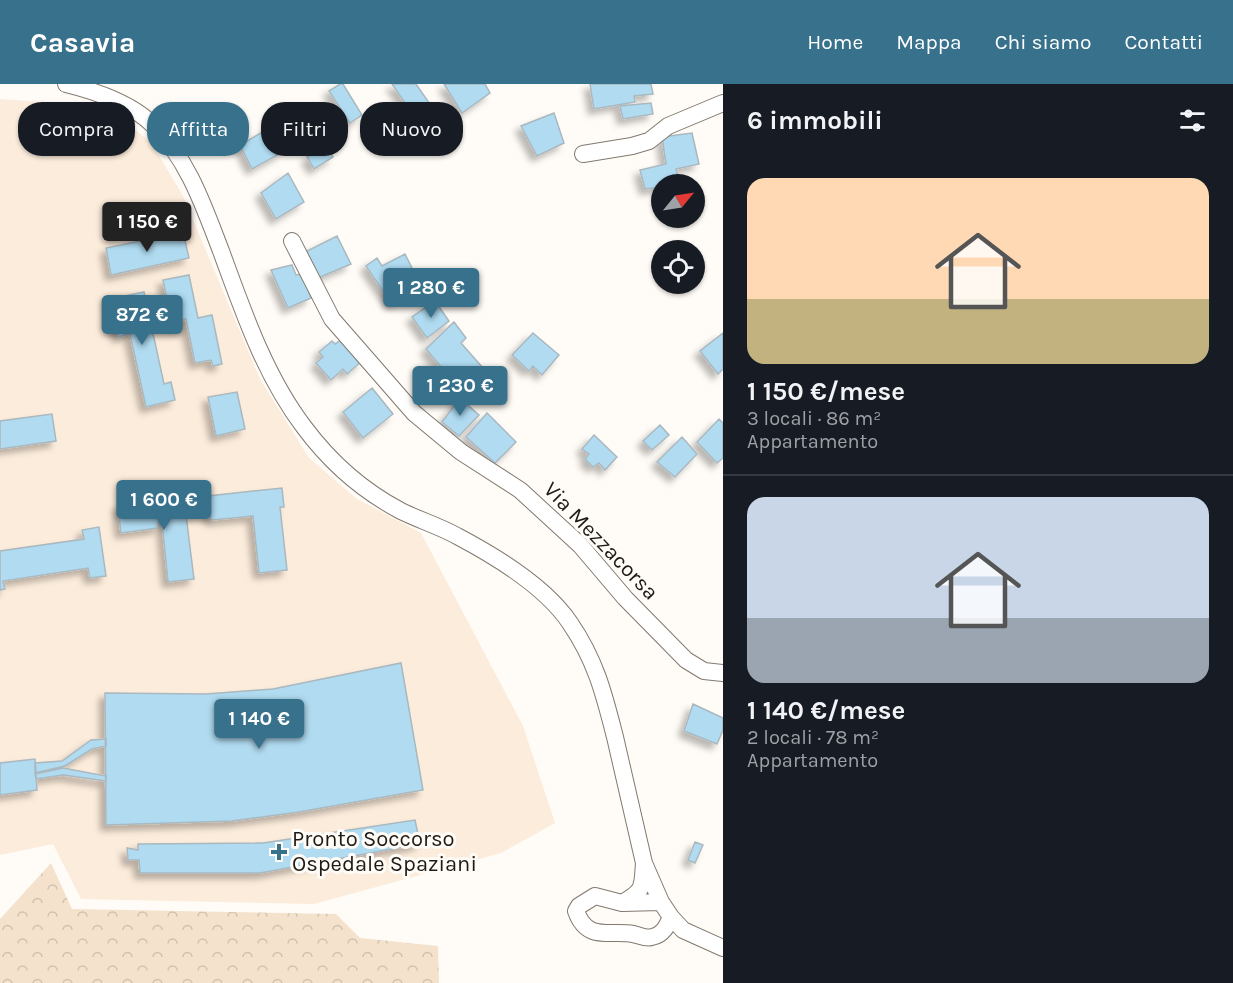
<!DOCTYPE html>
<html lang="it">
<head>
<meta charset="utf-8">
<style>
  body { margin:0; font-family:Karla,sans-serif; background:#20242c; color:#f1f3f6; height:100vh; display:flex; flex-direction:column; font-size:22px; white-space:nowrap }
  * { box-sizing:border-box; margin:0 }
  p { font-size:20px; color:#9ea1a6 }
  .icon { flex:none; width:33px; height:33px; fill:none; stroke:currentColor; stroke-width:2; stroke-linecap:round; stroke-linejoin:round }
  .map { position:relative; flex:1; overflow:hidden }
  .drawer { display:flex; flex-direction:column; background:#171b24; width:510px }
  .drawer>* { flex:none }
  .top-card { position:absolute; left:18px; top:18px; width:570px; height:54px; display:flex; gap:12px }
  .needle { width:39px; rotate:60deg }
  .tools { position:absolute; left:651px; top:90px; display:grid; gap:12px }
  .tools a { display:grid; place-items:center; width:54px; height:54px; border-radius:50%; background:#171b24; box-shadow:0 2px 4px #0004; font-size:30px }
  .price { position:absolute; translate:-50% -51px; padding:0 14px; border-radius:6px; background:#38718b; color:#fff; font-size:20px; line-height:39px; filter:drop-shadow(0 2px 3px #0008) }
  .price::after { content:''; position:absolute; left:50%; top:36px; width:18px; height:14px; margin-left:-9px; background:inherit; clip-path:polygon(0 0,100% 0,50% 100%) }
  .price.selected { background:#222; color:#fff }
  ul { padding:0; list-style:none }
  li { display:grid; align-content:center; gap:12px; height:318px; padding:0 24px }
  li+li { border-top:2px solid #363941 }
  li span { display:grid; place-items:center; height:186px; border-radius:18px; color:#555 }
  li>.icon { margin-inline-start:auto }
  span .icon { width:108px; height:108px; fill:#fffc; stroke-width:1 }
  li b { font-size:26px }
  h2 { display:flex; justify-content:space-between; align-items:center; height:72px; padding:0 24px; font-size:26px }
  .tag { padding:0 21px; border-radius:24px; background:#171b24; box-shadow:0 2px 4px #0004; font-size:21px; line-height:54px }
  .tag.selected { background:#38718b; color:#fff }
  header { display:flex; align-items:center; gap:36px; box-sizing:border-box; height:84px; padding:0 30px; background:#38718b; color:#fff }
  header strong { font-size:28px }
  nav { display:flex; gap:33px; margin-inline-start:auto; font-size:21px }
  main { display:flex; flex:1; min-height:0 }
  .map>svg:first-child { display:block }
  .built { fill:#fcecdb }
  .forest { fill:url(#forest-crowns) }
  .building { fill:#b0dbf1; stroke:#aab8bf; stroke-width:1.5; filter:url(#shadow) }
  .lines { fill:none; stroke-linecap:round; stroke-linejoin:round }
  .street-casing { stroke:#82796f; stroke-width:18 }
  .street { stroke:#fff; stroke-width:16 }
  .poi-dot { fill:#38718b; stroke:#fffbf6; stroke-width:2 }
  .labels { text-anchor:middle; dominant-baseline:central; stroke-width:6; stroke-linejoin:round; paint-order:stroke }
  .street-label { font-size:22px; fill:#1e1b17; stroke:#fffbf6 }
  .poi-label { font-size:22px; fill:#1e1b17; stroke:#fffbf6; text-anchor:start }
</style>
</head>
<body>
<header>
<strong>Casavia</strong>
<nav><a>Home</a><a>Mappa</a><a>Chi siamo</a><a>Contatti</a></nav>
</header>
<main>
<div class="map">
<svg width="723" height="899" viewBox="0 0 723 899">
  <defs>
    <pattern id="forest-crowns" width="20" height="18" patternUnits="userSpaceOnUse" patternTransform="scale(1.5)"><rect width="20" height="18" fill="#f4e2cd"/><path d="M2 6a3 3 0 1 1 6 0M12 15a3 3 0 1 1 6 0" fill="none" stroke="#d1c1af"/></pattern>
    <filter id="shadow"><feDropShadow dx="-5.5" dy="5.5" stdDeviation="3" flood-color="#0004"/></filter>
  </defs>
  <rect width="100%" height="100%" fill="#fffbf6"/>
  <path class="built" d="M0,15L86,21L123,37L151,58L183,112L260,295L309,374L357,415L421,449L523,642L555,739L501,769L314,820L81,815L53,760L0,771Z"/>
  <path class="forest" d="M51,779L72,825L336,830L360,854L438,862L439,899H0V835Z"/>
  <path class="building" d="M340,0H343L362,31L350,39L329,7Z
    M392,0H416L432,23L416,35Z
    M444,0H485L490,9L462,29Z
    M590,0H651L653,10L634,12L635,18L594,25Z
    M322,19L330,33L310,44L303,30Z
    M651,19L653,30L623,35L620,22Z
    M554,29L564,59L537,72L521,42Z
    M271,43L283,68L252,85L240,61Z
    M692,49L699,80L676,85L680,100H662V103L645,105L640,86L666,80L662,53Z
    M326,62L333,73L314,85L307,73Z
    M288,89L304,118L276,135L261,109Z
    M183,148L189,174L111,191L106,164Z
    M337,152L351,180L318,194L305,168Z
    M405,170L412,184L405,188L412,204L391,219L366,182L377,174L382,182Z
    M292,181L296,191L303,190L311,214L288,224L271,186Z
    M189,191L198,234L212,231L222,280L213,282L211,276L195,279L186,235L172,239L163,196Z
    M144,208L164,300L171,298L175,316L146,323L130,250L118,253L110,215Z
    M435,217L449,237L427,254L412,233Z
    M454,238L466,254L461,259L483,284L458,303L426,265Z
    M533,249L559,271L542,291L533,282L529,287L512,271Z
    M723,249V285L718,290L700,267Z
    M342,255L362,277L347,290L343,285L331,296L316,279L323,273L319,268L332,257L335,260Z
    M372,304L393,330L363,354L343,328Z
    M237,308L245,345L216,352L208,313Z
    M460,314L479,331L459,352L442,338Z
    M487,329L516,358L495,379L466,353Z
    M52,330L56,357L0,365V337Z
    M719,335L723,339V374L717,379L697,358Z
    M660,341L669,351L652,366L643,357Z
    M594,351L617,373L605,386L599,379L593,383L585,375L589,370L582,365Z
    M682,353L697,370L675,393L657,378Z
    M282,404L284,423H280L287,486L259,489L253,432L211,436L208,412Z
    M189,413L191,431H186L194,495L168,498L162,438H158V444L121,449L118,421Z
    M99,443L106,492L90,494L88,484L3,497L5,505L0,506V467L84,455L82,446Z
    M401,579L423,706L299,728L232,737L106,741L105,609L206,610L273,605Z
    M693,620L723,634V646L717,660L684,647Z
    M106,655V662L92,665L65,682L35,689V679L62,677L91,656Z
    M35,675L37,706L0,711V679Z
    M63,684L106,692V697L63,691L36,695L35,690Z
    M415,736L420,760L260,789H140L139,776H128L127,764L138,766V760L263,759Z
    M695,758L703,761L695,779L688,776Z"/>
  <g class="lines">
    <g class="street-casing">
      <path id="street" d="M66,0C95,7 132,20 153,41C188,75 204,123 221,167C243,227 265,292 304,343C330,378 363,407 401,427C419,436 439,442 457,452C495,472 546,503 570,539C596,577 604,610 615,653C625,695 634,737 644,779
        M583,70L632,62L649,57L668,42L723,19
        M292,157L332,235L414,329L461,368L520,406L580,461L625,514L686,576L704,587L723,589
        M595,812L622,819L661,818L671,833C667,842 663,851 652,853C646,855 639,851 633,850C609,846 587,858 576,827L579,822Z
        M622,819C645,806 642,803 644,779L661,818
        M671,833L683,846L723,864"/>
    </g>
    <use href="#street" class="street"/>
  </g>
  <path class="poi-dot" d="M276 759h6v6h6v6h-6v6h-6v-6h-6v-6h6z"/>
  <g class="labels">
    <g class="street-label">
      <text transform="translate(601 457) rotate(46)">Via Mezzacorsa</text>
    </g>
    <g class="poi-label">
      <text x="292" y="755">Pronto Soccorso<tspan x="292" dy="25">Ospedale Spaziani</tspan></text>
    </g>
  </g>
</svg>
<div class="tools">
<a><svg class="needle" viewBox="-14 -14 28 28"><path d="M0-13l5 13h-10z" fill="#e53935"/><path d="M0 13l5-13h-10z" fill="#9ea1a6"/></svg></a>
<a><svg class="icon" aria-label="locate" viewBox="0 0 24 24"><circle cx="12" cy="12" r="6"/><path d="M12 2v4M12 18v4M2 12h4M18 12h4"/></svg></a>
</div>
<b class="price selected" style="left:147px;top:169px">1 150 €</b>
<b class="price" style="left:431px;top:235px">1 280 €</b>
<b class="price" style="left:142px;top:262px">872 €</b>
<b class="price" style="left:460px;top:333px">1 230 €</b>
<b class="price" style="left:164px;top:447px">1 600 €</b>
<b class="price" style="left:259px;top:666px">1 140 €</b>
<div class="top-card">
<a class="tag">Compra</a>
<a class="tag selected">Affitta</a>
<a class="tag">Filtri</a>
<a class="tag">Nuovo</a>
</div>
</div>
<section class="drawer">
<h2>6 immobili<svg class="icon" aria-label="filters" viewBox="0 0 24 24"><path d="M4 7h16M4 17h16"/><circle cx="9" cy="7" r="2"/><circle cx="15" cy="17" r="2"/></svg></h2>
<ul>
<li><span style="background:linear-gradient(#ffd9b3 65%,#c2b280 0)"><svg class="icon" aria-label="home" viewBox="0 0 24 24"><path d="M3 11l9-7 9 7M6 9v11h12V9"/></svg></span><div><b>1 150 €/mese</b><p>3 locali · 86 m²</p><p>Appartamento</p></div></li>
<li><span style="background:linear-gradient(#c9d6e8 65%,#9aa5b1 0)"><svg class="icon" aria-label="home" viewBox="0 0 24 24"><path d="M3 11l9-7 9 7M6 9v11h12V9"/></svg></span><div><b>1 140 €/mese</b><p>2 locali · 78 m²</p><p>Appartamento</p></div></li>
</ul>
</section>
</main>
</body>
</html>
